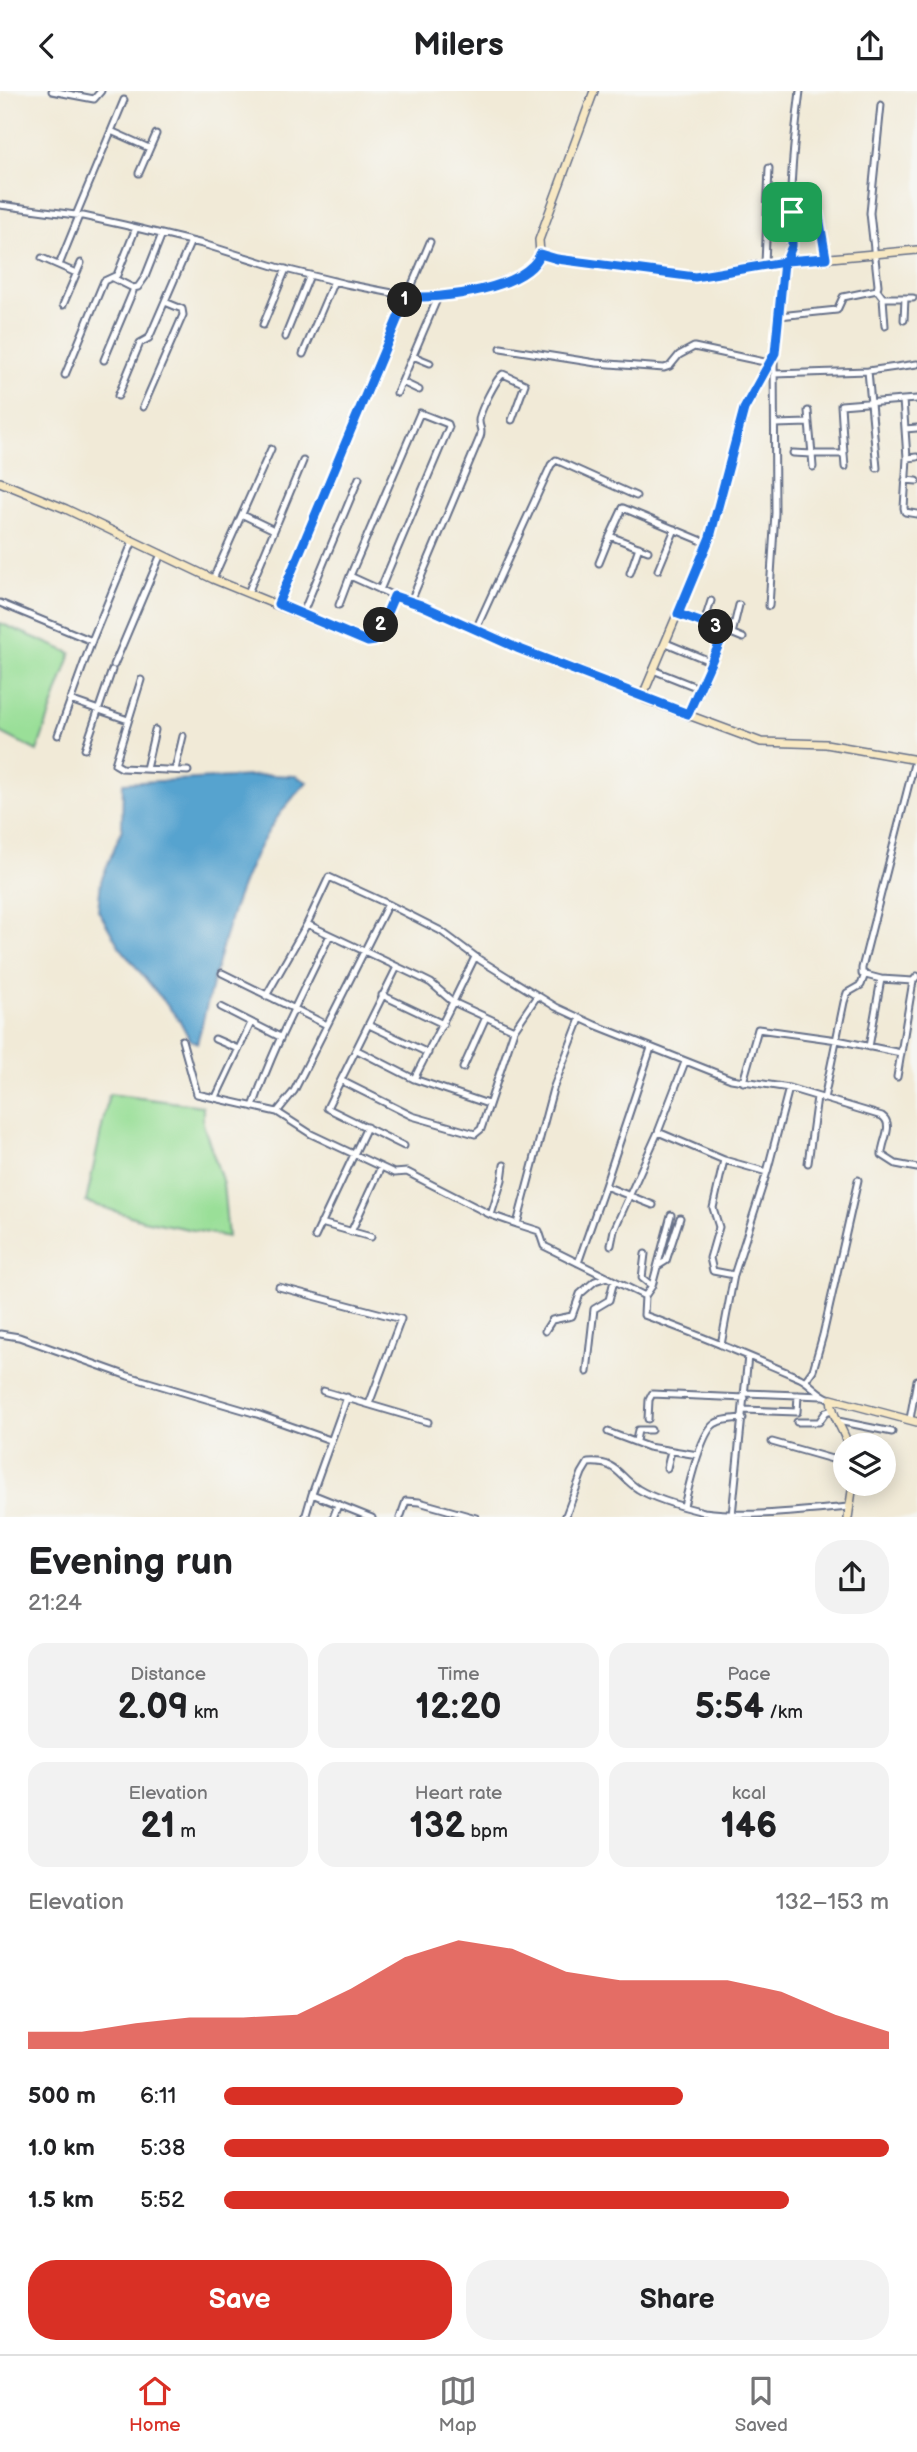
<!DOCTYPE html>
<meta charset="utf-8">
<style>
body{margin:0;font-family:"Balsamiq Sans",sans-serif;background:#f2f2f2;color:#202124;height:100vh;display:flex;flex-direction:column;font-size:26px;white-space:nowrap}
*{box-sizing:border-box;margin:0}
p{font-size:23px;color:#757577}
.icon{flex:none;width:38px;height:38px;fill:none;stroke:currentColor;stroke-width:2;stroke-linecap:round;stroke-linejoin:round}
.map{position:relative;height:1426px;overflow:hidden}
.details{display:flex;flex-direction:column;background:#fff;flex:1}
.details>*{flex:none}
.fabs{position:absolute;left:833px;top:1342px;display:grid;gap:14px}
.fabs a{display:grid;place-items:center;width:63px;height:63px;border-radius:50%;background:#fff;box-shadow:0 4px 18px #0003;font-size:35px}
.pin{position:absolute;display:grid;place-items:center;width:60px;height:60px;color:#fff;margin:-30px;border-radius:14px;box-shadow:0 4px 10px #0006}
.km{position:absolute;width:35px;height:35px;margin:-18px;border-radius:50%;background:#222;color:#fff;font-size:19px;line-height:35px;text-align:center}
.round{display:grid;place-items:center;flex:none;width:74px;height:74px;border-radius:28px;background:#f2f2f2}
.summary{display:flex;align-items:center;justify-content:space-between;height:119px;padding:0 28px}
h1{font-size:38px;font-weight:700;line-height:52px}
.metrics{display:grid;grid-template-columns:repeat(3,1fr);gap:10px;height:119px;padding:7px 28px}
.metrics div{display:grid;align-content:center;border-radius:18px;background:#f2f2f2;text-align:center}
.metrics b{font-size:35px;font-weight:700}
.metrics small{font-size:19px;font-weight:400}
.metrics p{font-size:19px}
.chart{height:196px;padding:14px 28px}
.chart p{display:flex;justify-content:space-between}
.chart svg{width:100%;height:126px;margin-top:7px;fill:#d93025;opacity:.7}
.cta{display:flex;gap:14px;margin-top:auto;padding:14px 28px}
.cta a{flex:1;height:80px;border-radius:28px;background:#d93025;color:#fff;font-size:28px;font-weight:700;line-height:80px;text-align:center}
.cta a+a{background:#f2f2f2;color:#202124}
ul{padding:0 28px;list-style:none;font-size:23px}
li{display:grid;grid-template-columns:112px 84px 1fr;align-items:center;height:52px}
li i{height:18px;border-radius:9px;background:#d93025}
header{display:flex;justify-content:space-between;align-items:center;height:91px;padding:0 28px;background:#fff;font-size:32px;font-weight:700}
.tab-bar{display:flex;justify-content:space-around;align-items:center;height:98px;border-top:2px solid #e0e0e0;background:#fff;font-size:19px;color:#757577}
.tab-bar a{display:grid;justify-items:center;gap:4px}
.tab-bar .current{color:#d93025}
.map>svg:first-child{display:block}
.green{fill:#9adf98;stroke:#5a877b;stroke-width:2}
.water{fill:#56a3cf;stroke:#386996;stroke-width:2}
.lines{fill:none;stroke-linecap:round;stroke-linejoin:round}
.street-casing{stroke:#667088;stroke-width:9}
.secondary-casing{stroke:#667088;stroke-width:10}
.street{stroke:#fff;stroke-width:5}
.secondary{stroke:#f7e8c3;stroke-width:7}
.route-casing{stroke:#fff;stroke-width:14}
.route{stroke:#1a73e8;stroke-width:9}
</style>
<header><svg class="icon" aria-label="back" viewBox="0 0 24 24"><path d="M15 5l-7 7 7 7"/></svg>Milers<svg class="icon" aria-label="share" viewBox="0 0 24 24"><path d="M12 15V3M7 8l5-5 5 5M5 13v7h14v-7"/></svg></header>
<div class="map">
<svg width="917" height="1427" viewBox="0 0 917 1427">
<rect width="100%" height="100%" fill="#f6f6f2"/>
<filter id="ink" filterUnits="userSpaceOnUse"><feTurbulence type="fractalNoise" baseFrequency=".0143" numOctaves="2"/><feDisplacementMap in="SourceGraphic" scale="14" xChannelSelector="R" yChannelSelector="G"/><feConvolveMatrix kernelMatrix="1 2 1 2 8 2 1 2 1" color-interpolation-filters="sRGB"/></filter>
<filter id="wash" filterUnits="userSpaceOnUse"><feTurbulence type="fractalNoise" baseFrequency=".00686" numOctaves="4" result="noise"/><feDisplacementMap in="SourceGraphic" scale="28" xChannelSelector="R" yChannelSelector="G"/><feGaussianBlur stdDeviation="1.57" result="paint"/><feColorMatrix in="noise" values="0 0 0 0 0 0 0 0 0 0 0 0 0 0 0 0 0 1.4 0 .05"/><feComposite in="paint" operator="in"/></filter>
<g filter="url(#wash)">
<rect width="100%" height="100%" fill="#f1ead7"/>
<!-- green -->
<path class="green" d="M0 532 71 562 37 660 0 641Z
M109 1003 203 1015V1033L223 1092 228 1146 143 1129 86 1111Z"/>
<!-- water -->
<path class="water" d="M269 684 296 685 307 691C295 704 282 718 273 733 231 797 217 879 197 952L190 949 180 930 119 855 98 819 101 790 122 738 123 692Z"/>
</g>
<g filter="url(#ink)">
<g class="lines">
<!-- street casing -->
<g class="street-casing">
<path id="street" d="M52 0 94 8 101 0
M111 40 149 57
M139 82 156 43
M0 114 83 125 124 134 203 153 277 176 346 193 413 206H438L473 202 516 185 532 176 538 171 540 163
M792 121 818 120 826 167
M76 124 124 9
M42 167 76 182
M786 171C796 146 790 125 791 100 792 67 796 33 800 0
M765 173 769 77
M59 174 79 125
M133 197 138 196 145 186 162 143
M877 199 883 207 885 235
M883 207H913
M63 214 81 172
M779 225 837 219 843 206 877 199 878 194 870 122 881 14
M904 229 905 207
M263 234 286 178
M285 246 310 184
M501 257 596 272 664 277 670 275 679 264 694 256 769 272
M303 263 334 190
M413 265 430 272
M104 269 133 200V197L113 187
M868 280 877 377
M774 283 868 280 917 273
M65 284 104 190 117 184 136 137
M402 291 419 299
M397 302 438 206
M118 305 140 252 149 247 191 150
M903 309 917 308
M143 316 183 224 182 218 165 211
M808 320 809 332
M775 333 809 332 812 363 793 362
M905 338 917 337
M844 363 845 376
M907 367 917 366
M813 376 812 363H844L841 314 903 309 907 367 904 417 905 421 917 423
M905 389 917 390
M243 424 274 439
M648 460 610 445 623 417 707 452
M599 472 610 445
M658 479 675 438
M630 482 639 456
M213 488 271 358
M380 499 449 336 448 333 420 322 350 485 394 505
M248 502 303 370
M411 510 480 346C483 338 479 337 479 330 479 321 496 288 503 283L525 293 512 329
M0 512 92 550
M278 513 430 151
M339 514 350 485
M769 515 775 422 774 264
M678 522 725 540 701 598
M302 524 359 387
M704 532 711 510
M476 538 551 374 556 369 636 405
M731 542 743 547
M732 543 739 514
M666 552 712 571
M114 574 161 463
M653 579 701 598 688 623
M141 589 115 673 122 677 188 680
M70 609 128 629
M58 644 93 547 133 450
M85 658 112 579
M146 678 155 639
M175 679 183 645
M307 833 419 886 431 892 453 911 475 866
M397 876 327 1017 404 1055
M222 882 327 934
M913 890 881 888 862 883V877L915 669
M382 904 443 933
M266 905 307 833 329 786 388 813
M221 916 280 946
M580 928 553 998 517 1133 539 1140 544 1155 645 1205 644 1224C697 1243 749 1265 800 1287 812 1293 818 1304 831 1308
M369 934 428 962
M215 948 238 958
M182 949 197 1003 277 1021 311 1043 394 1082 407 1081 491 1124 517 1133
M869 956 881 888
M651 957 605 1095 653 1114
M357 959 414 988 453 911 514 939 537 905
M463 977 486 926
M897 986 901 962
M414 988 488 1013
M342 990 412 1025 475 1043 481 1038 514 939
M743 991 758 938 837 949 901 962 913 890 917 885
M216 1006 251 932
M824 1008 844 911 847 902 861 894 865 883
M253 1016C273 956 303 901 330 844
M277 1021 294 1000 388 813 441 840 480 869 556 916 595 934 731 988 789 997 882 1025C895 1034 881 1051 882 1064L896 1073 917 1077
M658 1041 724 1069 713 1117 719 1136 710 1167 713 1180 734 1184 767 1081 789 997
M724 1069 767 1081
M808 1072 817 1006
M491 1124 502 1089 504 1074
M321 1132 371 1146
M351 1141 381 1076
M315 1146 367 1036
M611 1154 614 1139 658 1041 685 971
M645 1163 642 1187 652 1195
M578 1172 605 1095
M658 1175 666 1170 680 1127
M279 1196 401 1228 369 1313
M645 1205 652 1195 671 1124
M545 1240 552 1229 572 1225 580 1203 595 1190 607 1186
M0 1243 19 1246 128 1285 257 1323 330 1349
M721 1254 734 1184
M587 1281 594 1218 609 1209 614 1190
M805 1290 813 1279 823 1244 858 1089
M323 1300 428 1331
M745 1302 822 1305
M347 1306 312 1403 372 1427
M744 1319 797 1321 798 1304
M648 1328 649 1309 652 1303 745 1307
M910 1328 917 1289
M838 1330 892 1341
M797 1331H819L826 1321 832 1319
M608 1341 648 1356 698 1364
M636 1350 638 1339H651
M772 1351 832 1368 845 1366
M667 1377 671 1360
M684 1415C688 1399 701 1339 716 1332 723 1328 735 1328 743 1327
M732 1424 748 1265
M305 1427 312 1403
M333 1427 338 1414
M400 1427 406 1410 419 1411 476 1427
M565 1427 582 1382 588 1372C618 1370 617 1384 638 1398 656 1409 683 1416 704 1421 748 1427 804 1420 849 1416"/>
</g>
<!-- secondary casing -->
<g class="secondary-casing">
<path id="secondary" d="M594 0 539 149 540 163 557 168 695 186 765 173 917 159
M784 171 775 262 744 318 710 446 643 604 645 608 761 651 826 653 917 669
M0 391 66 418 213 488 367 551 375 549 394 505 421 514 517 557 645 607
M848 1354C843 1337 832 1326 831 1308L917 1331
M848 1427 853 1393"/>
</g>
<!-- street -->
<use href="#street" class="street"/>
<!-- secondary -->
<use href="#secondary" class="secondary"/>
</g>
</g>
<g class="lines" filter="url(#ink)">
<!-- route casing -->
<g class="route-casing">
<path id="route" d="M792 121V155L786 170 784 171 695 186 557 168 540 163C529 197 438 210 407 205L278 513 368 551 375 550 394 505 421 514 517 557 688 623 725 540 678 523 710 446 744 318 775 262 784 171 786 170 826 167 818 120 792 121"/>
</g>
<!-- route -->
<use href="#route" class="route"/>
</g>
</svg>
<div class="fabs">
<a><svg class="icon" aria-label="layers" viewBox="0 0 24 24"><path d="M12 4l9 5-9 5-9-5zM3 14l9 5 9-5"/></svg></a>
</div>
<div class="pin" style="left:792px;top:121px;background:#1e9e55"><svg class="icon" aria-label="arrive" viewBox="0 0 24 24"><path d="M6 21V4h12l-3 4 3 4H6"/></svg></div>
<b class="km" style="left:405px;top:209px">1</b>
<b class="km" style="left:381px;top:534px">2</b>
<b class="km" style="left:716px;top:536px">3</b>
</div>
<section class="details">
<div class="summary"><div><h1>Evening run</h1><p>21:24</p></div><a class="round"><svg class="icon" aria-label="share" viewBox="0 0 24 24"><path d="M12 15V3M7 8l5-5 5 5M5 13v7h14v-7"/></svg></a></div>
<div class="metrics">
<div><p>Distance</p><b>2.09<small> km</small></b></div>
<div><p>Time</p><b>12:20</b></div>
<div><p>Pace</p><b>5:54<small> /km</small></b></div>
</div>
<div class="metrics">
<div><p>Elevation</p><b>21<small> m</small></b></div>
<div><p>Heart rate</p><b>132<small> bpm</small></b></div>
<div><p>kcal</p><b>146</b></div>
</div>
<div class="chart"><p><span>Elevation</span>132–153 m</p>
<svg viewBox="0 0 160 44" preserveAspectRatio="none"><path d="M0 44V38L10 38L20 35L30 33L40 33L50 32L60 23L70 12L80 6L90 9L100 17L110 20L120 20L130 20L140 24L150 32L160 38V44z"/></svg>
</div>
<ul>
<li><b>500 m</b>6:11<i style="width:69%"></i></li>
<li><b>1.0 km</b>5:38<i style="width:100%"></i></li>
<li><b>1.5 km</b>5:52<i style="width:85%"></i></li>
</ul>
<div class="cta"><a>Save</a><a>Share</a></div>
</section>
<nav class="tab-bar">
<a class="current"><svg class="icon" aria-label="home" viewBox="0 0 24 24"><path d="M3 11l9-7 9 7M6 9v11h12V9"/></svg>Home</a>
<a><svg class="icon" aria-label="map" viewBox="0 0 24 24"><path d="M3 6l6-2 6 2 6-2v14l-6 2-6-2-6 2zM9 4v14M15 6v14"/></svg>Map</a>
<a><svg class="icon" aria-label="saved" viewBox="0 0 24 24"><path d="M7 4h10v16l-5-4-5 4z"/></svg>Saved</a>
</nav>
